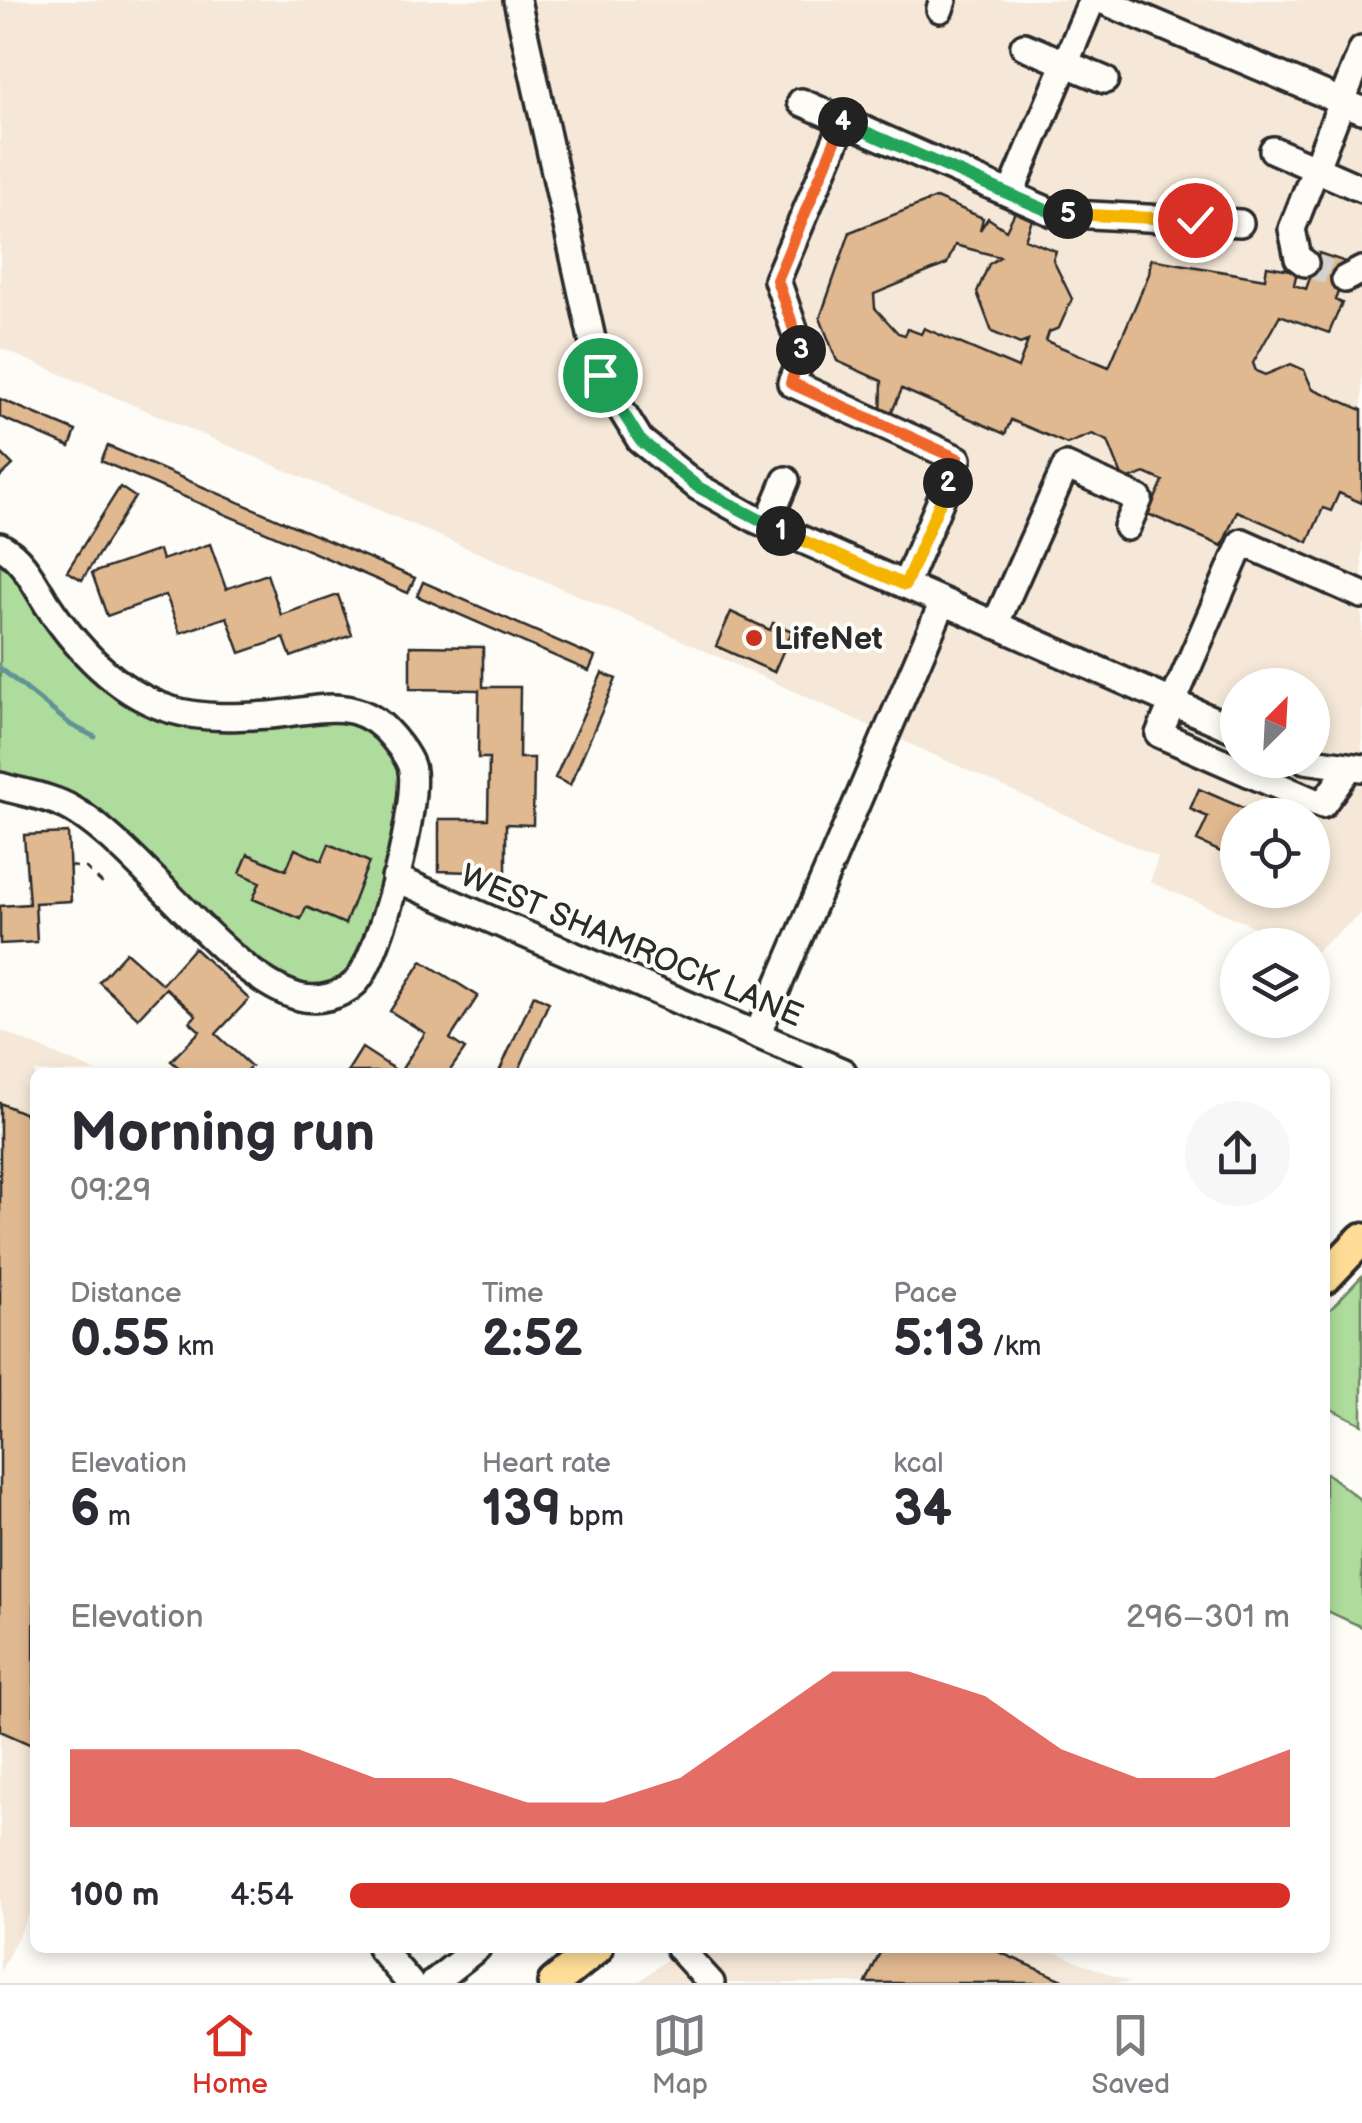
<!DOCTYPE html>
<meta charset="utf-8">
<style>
body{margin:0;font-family:"Balsamiq Sans",sans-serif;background:#f7f7f7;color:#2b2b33;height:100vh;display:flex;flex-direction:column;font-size:38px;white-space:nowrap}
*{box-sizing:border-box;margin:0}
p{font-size:32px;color:#7c7c81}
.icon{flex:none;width:55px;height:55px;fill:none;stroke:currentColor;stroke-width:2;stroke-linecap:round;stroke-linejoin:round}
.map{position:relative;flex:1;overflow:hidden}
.panel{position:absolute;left:30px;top:1068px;width:1300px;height:885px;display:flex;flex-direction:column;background:#fff;border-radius:15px;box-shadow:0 5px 15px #0003}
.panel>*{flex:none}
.needle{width:65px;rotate:24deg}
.controls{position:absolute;left:1220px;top:668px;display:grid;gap:20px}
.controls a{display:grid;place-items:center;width:110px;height:110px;border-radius:50%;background:#fff;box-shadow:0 5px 15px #0003;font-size:50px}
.pin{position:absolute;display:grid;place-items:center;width:85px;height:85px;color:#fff;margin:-42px;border:5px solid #fff;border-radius:50%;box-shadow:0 2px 10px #0007}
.km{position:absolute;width:50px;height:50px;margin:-25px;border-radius:50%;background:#222;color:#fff;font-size:28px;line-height:50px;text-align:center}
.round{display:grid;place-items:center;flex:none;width:105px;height:105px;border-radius:52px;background:#f7f7f7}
.overview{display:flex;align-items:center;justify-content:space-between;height:170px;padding:0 40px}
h1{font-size:55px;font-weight:700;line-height:75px}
.figures{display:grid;grid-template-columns:repeat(3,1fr);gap:15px;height:170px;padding:10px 40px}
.figures div{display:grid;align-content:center}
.figures b{font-size:50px;font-weight:700}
.figures small{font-size:28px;font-weight:400}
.figures p{font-size:28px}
.chart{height:280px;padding:20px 40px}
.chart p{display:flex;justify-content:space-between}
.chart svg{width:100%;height:180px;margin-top:10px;fill:#d93025;opacity:.7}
ul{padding:0 40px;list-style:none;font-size:32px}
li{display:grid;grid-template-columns:160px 120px 1fr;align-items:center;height:75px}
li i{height:25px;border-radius:12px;background:#d93025}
.tabs{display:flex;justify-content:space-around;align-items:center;height:140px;border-top:2px solid #e1e1e2;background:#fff;font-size:28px;color:#7c7c81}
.tabs a{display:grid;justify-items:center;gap:5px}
.tabs .active{color:#d93025}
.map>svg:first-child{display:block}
.built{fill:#f5e8d8;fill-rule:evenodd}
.green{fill:#aedc9c;stroke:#6c8464;stroke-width:2.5}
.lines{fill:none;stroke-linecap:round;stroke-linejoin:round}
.stream{stroke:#629396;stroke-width:5}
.building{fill:#e1b991;stroke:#2b2b2b;stroke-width:2.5;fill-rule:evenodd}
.minor-tunnel{stroke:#d3d2ce;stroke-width:25;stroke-dasharray:25 12;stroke-linecap:butt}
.minor-casing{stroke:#2b2b2b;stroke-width:32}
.major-casing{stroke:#2b2b2b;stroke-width:38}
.path{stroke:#2b2b2b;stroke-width:2.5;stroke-dasharray:8 8;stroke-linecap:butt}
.minor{stroke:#fdfcf7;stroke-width:25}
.major{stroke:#ffdd96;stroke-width:30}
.split-1-casing{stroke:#fff;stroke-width:20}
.split-2-casing{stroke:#fff;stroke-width:20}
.split-3-casing{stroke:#fff;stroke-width:20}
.split-4-casing{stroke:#fff;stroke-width:20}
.split-5-casing{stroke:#fff;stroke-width:20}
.split-6-casing{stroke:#fff;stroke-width:20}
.split-1{stroke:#22a559;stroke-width:12}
.split-2{stroke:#f5b400;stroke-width:12}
.split-3{stroke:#f0652b;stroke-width:12}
.split-4{stroke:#f0652b;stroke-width:12}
.split-5{stroke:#22a559;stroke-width:12}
.split-6{stroke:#f5b400;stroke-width:12}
.poi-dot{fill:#c8321e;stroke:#fdfcf7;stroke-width:4}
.labels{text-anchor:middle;stroke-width:8;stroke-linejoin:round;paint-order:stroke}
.poi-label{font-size:32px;font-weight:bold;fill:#2b2b2b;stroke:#fdfcf7;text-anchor:start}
.street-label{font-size:32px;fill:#2b2b2b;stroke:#fdfcf7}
</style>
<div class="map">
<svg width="1362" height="1983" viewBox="0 0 1362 1983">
<rect width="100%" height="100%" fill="#fdfcf7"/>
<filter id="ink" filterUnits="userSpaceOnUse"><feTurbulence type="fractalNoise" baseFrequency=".01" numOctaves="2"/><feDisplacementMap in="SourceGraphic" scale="20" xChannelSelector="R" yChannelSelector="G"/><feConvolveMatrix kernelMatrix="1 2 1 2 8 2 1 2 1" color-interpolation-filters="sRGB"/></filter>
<g filter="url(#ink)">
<!-- built -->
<path class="built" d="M0 0H1362V913L1315 952 1312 945H1297L1150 882 1158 857 668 634 0 348ZM1238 685H1312V760H1238ZM1238 815H1312V890H1238Z
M0 1030 97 1072H35V1902L0 1972Z
M682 1948H1045L1131 1983H637Z"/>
<!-- green -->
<path class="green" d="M0 558 135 704C190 707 305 703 354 721 372 728 394 750 400 769 411 802 371 954 346 977 336 986 316 990 303 989 282 986 256 961 241 947 167 880 83 830 0 777Z
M1362 1276V1424L1325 1406V1315Z
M1325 1472 1362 1501V1627L1325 1610Z"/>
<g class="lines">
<!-- stream -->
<path class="stream" d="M0 668 71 725 95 737"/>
</g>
<!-- building -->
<path class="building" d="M936 198 983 218 980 230 988 218 1006 230 1017 208 1034 215 1025 239 1056 251 1053 260 1072 299 1059 328 1049 332 1046 341 1109 367 1149 274 1151 259 1265 279 1267 266 1297 271 1294 285 1306 289 1319 253 1349 263 1335 300 1342 303 1329 333 1280 315 1253 363 1256 371 1265 375 1291 364 1304 370 1312 388 1362 410V503L1339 493 1331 511 1323 508 1308 542 1237 511 1222 546 1148 514 1163 481 1145 473 1124 481 1108 441 1092 434 1067 444 1011 420 1005 434 902 389 887 423 881 420 882 381 837 361 820 318 850 232ZM955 245 1000 257 989 264 977 292 992 332 1020 344 1028 341 1018 368 924 328 921 334 908 329 905 335 898 333 875 308 874 294 947 264Z
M0 399 76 431 70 447 0 417Z
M108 446 415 578 408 593 101 461Z
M0 452 13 465 0 477Z
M120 487 135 497 82 580 67 571Z
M210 544 226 589 267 574 281 615 338 595 352 635 291 657 284 638 240 653 227 617 180 633 166 595 107 616 92 573 159 550 162 560Z
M423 582 595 657 589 671 417 596Z
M731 612 770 630 773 623 792 631 774 672 716 646Z
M410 646 483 647V687H520L519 758H534L533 825 506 824V873L439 871V819H488L489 758H478L479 690 410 689Z
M602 673 616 679 570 785 555 778Z
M1199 789 1259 815H1238V860L1197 841 1208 817 1190 809Z
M68 833 71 901 35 903 37 942 0 944V906L29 904 24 835Z
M329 844 369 862 345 924 306 907 301 919 253 899 260 882 240 873 248 854 286 870 295 849 322 861Z
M194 948 249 999 216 1034 251 1066 245 1072H184L171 1061 200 1031 190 1022 196 1015 166 988 138 1018 99 982 126 952 162 984Z
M422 961 478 996 450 1039 465 1049 449 1072H400L425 1033 390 1011Z
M534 995 549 1002 518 1072H499Z
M362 1048 399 1072H347Z
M0 1103 35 1118 34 1746 0 1731Z
M882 1948H990L1070 1983H866Z"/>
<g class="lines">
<!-- minor-tunnel -->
<path class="minor-tunnel" d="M1305 263 1345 279"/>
<!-- minor casing -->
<g class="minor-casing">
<path id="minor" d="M517 0 600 375 640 440 698 487 757 520 1238 731
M1101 0 1362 110
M940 9 943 0
M1024 46 1105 80
M801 102 1053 213 1240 223
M844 121 777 280 803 355 791 383 958 459 905 585
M1273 150 1362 189
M1011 193 1092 0
M1305 263 1298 258 1292 229 1362 50
M1345 279 1362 270
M767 525 786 480
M0 546C23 558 34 583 47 604 77 649 118 694 172 710 203 719 238 717 270 715 310 712 351 695 385 729 393 737 407 754 411 766 421 799 380 959 355 983 341 996 318 1002 299 997 226 977 143 850 72 809 52 797 23 793 0 786
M995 625 1066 466 1139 499 1127 527
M1305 760 1362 768
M1350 767 1322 805 1159 734 1242 542 1362 595
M395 878 843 1072
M757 1035 943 602
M380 1948 410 1983
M679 1948 711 1983
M433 1983 477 1948"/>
</g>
<!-- major casing -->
<g class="major-casing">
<path id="major" d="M1325 1278 1362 1239
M554 1983 597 1948"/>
</g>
<!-- path -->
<path class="path" d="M69 866 86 868 105 886"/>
<!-- minor -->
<use href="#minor" class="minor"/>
<!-- major -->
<use href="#major" class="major"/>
</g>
</g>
<g class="lines" filter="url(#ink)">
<!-- split-1 casing -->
<g class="split-1-casing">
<path id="split-1" d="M600 375 640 440 698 487 781 531"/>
</g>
<!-- split-2 casing -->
<g class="split-2-casing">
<path id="split-2" d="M781 531 905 585 948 483"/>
</g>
<!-- split-3 casing -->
<g class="split-3-casing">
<path id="split-3" d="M801 350 791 383 958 459 948 483"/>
</g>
<!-- split-4 casing -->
<g class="split-4-casing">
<path id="split-4" d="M801 350 777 280 843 122"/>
</g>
<!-- split-5 casing -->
<g class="split-5-casing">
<path id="split-5" d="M843 122 1053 213 1068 214"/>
</g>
<!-- split-6 casing -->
<g class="split-6-casing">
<path id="split-6" d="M1068 214 1195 220"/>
</g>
<!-- split-1 -->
<use href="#split-1" class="split-1"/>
<!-- split-2 -->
<use href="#split-2" class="split-2"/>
<!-- split-3 -->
<use href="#split-3" class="split-3"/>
<!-- split-4 -->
<use href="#split-4" class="split-4"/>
<!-- split-5 -->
<use href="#split-5" class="split-5"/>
<!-- split-6 -->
<use href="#split-6" class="split-6"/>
</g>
<!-- markers -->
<circle class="poi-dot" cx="754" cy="638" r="10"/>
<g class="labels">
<!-- poi labels -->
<g class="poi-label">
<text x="774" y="649">LifeNet</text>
</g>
<!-- street labels -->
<g class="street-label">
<text transform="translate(632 945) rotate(23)" y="11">WEST SHAMROCK LANE</text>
</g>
</g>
</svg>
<div class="controls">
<a><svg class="needle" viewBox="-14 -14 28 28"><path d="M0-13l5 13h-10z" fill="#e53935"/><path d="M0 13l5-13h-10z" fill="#7c7c81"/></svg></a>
<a><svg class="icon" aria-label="locate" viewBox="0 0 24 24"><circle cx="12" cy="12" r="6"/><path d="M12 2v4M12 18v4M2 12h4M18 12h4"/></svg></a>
<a><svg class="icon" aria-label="layers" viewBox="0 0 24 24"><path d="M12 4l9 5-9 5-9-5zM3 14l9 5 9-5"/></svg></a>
</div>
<div class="pin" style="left:600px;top:375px;background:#1e9e55"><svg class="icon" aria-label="arrive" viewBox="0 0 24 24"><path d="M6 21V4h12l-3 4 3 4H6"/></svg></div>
<div class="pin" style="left:1195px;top:220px;background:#d93025"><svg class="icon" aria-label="check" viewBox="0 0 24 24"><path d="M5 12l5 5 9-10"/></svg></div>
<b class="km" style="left:781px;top:531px">1</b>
<b class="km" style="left:948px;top:483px">2</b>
<b class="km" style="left:801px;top:350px">3</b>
<b class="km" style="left:843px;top:122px">4</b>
<b class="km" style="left:1068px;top:214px">5</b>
<section class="panel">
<div class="overview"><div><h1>Morning run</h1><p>09:29</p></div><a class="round"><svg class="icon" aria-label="share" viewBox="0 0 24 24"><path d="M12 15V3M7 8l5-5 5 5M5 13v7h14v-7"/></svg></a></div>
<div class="figures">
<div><p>Distance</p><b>0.55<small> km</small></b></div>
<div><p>Time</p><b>2:52</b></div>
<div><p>Pace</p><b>5:13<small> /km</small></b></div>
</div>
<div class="figures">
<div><p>Elevation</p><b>6<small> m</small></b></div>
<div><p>Heart rate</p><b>139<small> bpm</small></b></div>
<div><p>kcal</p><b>34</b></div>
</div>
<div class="chart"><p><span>Elevation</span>296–301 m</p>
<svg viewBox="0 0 160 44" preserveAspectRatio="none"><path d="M0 44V25L10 25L20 25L30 25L40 32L50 32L60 38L70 38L80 32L90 19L100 6L110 6L120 12L130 25L140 32L150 32L160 25V44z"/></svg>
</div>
<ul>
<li><b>100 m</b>4:54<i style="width:100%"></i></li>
</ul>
</section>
</div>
<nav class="tabs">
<a class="active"><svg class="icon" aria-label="home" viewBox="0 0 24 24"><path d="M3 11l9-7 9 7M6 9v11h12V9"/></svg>Home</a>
<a><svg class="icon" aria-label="map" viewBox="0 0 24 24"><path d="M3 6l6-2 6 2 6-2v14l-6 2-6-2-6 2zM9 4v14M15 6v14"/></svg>Map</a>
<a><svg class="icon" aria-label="saved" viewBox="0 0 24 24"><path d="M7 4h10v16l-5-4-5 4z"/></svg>Saved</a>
</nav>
